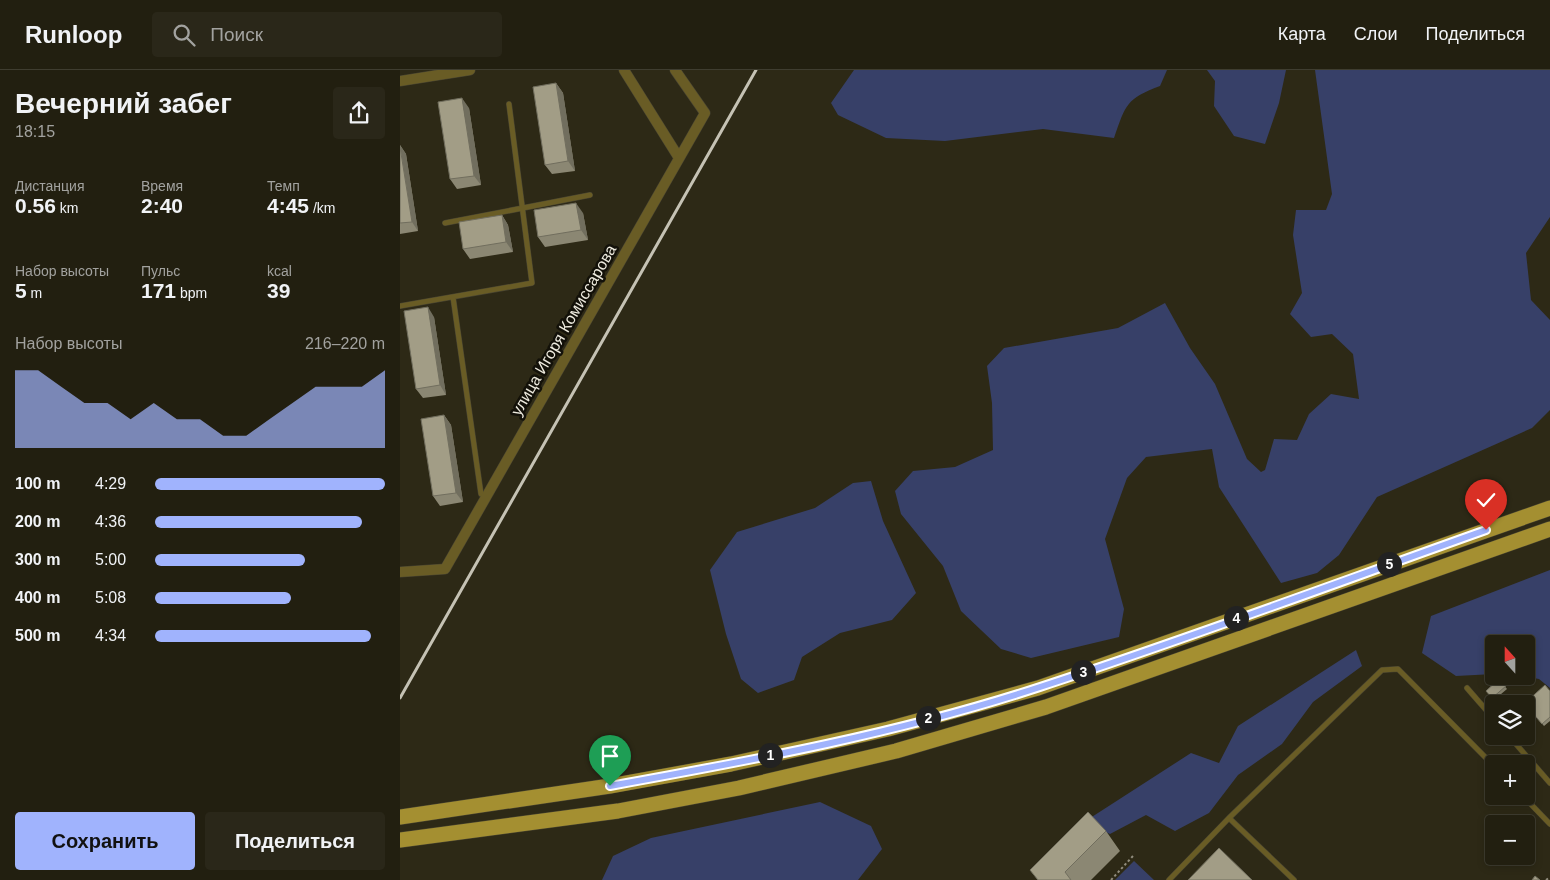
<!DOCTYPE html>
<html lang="ru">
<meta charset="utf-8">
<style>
body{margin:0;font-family:Helvetica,sans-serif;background:#2a2719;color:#f1f3f6;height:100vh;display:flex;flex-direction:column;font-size:19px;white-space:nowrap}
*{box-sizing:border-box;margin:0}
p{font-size:16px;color:#a2a29f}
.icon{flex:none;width:28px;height:28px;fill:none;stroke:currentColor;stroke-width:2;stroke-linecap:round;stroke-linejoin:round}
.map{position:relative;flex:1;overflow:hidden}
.drawer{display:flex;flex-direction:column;background:#221f10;width:400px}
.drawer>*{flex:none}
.needle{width:32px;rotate:339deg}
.buttons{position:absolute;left:1085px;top:565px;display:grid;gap:10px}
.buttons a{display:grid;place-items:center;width:50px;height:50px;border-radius:5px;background:#221f10;box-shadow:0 2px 8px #0003,0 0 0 1px #3f3d30;font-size:25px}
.pin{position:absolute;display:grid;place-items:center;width:42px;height:42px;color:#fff;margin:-51px -21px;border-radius:50% 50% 50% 0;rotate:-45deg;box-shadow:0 0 5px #0007}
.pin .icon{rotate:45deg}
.km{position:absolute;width:25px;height:25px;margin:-12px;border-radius:50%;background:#222;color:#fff;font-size:14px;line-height:25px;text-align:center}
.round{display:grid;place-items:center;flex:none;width:52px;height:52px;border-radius:5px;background:#2a2719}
.head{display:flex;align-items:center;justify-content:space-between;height:85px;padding:0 15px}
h1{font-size:28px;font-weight:800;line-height:38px}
.stats{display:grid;grid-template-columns:repeat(3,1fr);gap:8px;height:85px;padding:5px 15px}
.stats div{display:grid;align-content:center}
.stats b{font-size:21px;font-weight:800}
.stats small{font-size:14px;font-weight:400}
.stats p{font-size:14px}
.chart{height:140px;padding:10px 15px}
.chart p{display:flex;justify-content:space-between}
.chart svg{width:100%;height:90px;margin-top:5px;fill:#a0b3fd;opacity:.7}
.cta{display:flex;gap:10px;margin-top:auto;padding:10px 15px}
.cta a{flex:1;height:58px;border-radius:5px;background:#a0b3fd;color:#111;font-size:20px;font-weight:800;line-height:58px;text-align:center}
.cta a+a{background:#2a2719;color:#f1f3f6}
ul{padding:0 15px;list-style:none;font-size:16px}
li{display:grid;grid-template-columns:80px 60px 1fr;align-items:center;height:38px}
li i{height:12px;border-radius:6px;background:#a0b3fd}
header{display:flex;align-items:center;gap:30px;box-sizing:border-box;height:70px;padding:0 25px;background:#221f10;border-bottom:1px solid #3f3d30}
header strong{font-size:24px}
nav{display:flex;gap:28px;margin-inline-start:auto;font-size:18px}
.search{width:350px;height:45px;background:#2a2719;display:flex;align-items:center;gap:12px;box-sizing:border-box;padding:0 18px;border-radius:5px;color:#a2a29f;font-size:19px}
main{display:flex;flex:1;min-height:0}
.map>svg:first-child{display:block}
.green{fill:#374068}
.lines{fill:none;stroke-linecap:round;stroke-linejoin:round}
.lane-casing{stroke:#484432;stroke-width:6}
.street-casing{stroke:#484432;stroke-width:11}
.primary-casing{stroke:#484432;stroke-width:16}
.path{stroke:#908c7d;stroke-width:2;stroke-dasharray:2.5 2.5;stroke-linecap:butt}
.lane{stroke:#695c25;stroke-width:5}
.street{stroke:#695c25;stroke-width:10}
.primary{stroke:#a48f31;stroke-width:15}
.rail{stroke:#c5c2b4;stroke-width:3}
.wall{fill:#8b8773}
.shaded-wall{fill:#716e5e}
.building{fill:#a29d86;stroke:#716e5e}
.route-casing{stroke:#fff;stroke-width:10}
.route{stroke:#a0b3fd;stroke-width:6}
.labels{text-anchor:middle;stroke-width:5;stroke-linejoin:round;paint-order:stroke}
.street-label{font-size:16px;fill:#eeebdf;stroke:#131109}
</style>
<header>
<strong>Runloop</strong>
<div class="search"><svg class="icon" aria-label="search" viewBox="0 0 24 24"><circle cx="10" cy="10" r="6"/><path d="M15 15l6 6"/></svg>Поиск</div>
<nav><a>Карта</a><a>Слои</a><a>Поделиться</a></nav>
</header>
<main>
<section class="drawer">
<div class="head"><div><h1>Вечерний забег</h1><p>18:15</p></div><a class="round"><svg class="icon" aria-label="share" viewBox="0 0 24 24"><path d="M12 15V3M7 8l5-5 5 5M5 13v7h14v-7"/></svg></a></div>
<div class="stats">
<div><p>Дистанция</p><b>0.56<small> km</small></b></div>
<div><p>Время</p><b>2:40</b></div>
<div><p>Темп</p><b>4:45<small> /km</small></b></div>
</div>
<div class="stats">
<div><p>Набор высоты</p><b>5<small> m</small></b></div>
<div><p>Пульс</p><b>171<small> bpm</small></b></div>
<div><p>kcal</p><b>39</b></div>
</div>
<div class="chart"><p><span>Набор высоты</span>216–220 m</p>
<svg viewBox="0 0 160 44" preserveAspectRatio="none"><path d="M0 44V6L10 6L20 14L30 22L40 22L50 30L60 22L70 30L80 30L90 38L100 38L110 30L120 22L130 14L140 14L150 14L160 6V44z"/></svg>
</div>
<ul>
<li><b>100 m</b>4:29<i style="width:100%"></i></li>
<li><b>200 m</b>4:36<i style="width:90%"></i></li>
<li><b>300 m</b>5:00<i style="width:65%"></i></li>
<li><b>400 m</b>5:08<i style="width:59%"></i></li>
<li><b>500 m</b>4:34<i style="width:94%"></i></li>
</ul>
<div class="cta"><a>Сохранить</a><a>Поделиться</a></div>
</section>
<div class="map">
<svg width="1150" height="810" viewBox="0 0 1150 810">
<rect width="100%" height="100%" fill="#2d2916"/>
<!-- green -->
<path class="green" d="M454 0H767L760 16C726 29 726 34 714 68L643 59 545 71 486 68 438 45 431 33Z
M807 0H886L879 33 865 74 834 66 814 36 815 11Z
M915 0H1150V147L1126 183 1131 230 1150 250V340L1132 358 977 427 939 485 917 503 881 513 819 417 812 379 746 387 727 408 705 469 724 539 719 567 631 588 601 579 561 541 543 496 501 444 495 421 513 401 555 397 593 380 592 333 587 296 604 278 718 258 765 233 790 278 815 314 847 389 861 402 865 400 874 369 897 370 909 344 931 324 959 329 953 284 932 264 911 267 890 244 902 223 893 165 896 140H926L932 124Z
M471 411 483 451 516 523 492 550 440 563 402 587 394 610 358 623 341 609 326 564 310 500 337 462 415 438 453 413Z
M1150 500V618L1139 609 1123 606H1126V574H1094V604L1056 606 1022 583 1031 546Z
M956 580 962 596 913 632 882 674 838 705 809 743 775 761 746 745 710 764 684 752 791 683 819 693 838 656Z
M420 732 471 756 482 779 458 810H202L213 786 251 768Z
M734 791 754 810H715Z"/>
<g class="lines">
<!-- lane casing -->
<g class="lane-casing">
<path id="lane" d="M45 153 190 125
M53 227 81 424
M0 236 132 213 109 34
M1067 618 1094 649
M1109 666 1150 713
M1123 726 1150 754
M829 748 982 600 998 599 1094 696
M769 810 829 748 894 810"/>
</g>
<!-- street casing -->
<g class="street-casing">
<path id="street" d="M224 0 279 88
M0 11 70 0
M0 502 45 499 305 43 275 0"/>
</g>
<!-- primary casing -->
<g class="primary-casing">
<path id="primary" d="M0 747 210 716 331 694 488 659 638 618 1150 438
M0 770 218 741 339 718 496 681 646 637 1150 459"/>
</g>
<!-- path -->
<path class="path" d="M711 810 733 786
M1146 810 1150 807"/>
<!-- lane -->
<use href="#lane" class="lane"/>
<!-- street -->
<use href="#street" class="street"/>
<!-- primary -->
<use href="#primary" class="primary"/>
<!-- rail -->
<path class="rail" d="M0 628 356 0"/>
</g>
<!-- wall -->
<path class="wall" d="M156 13 163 23 175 101 152 104 145 95Z
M69 38 81 115 57 119 50 109Z
M0 75 6 84 18 161 0 164Z
M183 143 188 170 145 177 138 167Z
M102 145 108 155 113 182 70 189 63 179Z
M34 247 46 325 23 328 16 319Z
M44 345 51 355 63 432 40 436 33 426Z
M1099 609 1107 619 1094 630 1086 621Z
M1150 621V651L1144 656 1126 635Z
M706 761 720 781 691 810H638L630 800Z"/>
<!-- shaded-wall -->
<path class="shaded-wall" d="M156 13 163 23 175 101 168 91Z
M62 28 69 38 81 115 74 106Z
M0 75 6 84 18 161 12 152Z
M176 133 183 143 188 170 181 160Z
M102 145 108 155 113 182 106 172Z
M28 237 34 247 46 325 40 315Z
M44 345 51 355 63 432 56 423Z"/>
<!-- building -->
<path class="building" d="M156 13 168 91 145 95 133 17Z
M62 28 74 106 50 109 38 32Z
M0 77 12 152 0 153Z
M176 133 181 160 138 167 134 140Z
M102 145 106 172 63 179 59 152Z
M28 237 40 315 16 319 4 241Z
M44 345 56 423 33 426 21 349Z
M1099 609 1106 616 1092 628 1086 621Z
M1145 615 1150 621V647L1142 654 1126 635V634L1125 633Z
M688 742 706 761 665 802 671 810H638L630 800Z
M819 778 852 810H788Z
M1135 806 1140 810H1132Z"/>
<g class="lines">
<!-- route casing -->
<g class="route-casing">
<path id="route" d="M210 716C354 690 500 663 640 617 790 568 937 513 1086 460"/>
</g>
<!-- route -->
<use href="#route" class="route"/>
</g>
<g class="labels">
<!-- street labels -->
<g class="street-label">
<text transform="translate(163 260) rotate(-60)" y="6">улица Игоря Комиссарова</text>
</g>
</g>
</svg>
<div class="buttons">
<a><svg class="needle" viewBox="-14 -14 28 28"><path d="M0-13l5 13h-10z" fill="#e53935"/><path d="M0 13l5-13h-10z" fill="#a2a29f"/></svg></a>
<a><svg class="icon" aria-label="layers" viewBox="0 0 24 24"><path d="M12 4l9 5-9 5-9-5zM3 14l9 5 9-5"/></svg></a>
<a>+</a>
<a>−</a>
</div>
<div class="pin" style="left:210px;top:716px;background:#1e9e55"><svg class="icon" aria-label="arrive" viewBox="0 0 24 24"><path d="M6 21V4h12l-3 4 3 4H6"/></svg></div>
<div class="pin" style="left:1086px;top:460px;background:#d93025"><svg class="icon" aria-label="check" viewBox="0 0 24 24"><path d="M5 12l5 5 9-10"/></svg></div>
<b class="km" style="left:370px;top:685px">1</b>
<b class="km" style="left:528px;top:648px">2</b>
<b class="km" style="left:683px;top:602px">3</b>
<b class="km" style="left:836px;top:548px">4</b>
<b class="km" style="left:989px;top:494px">5</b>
</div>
</main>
